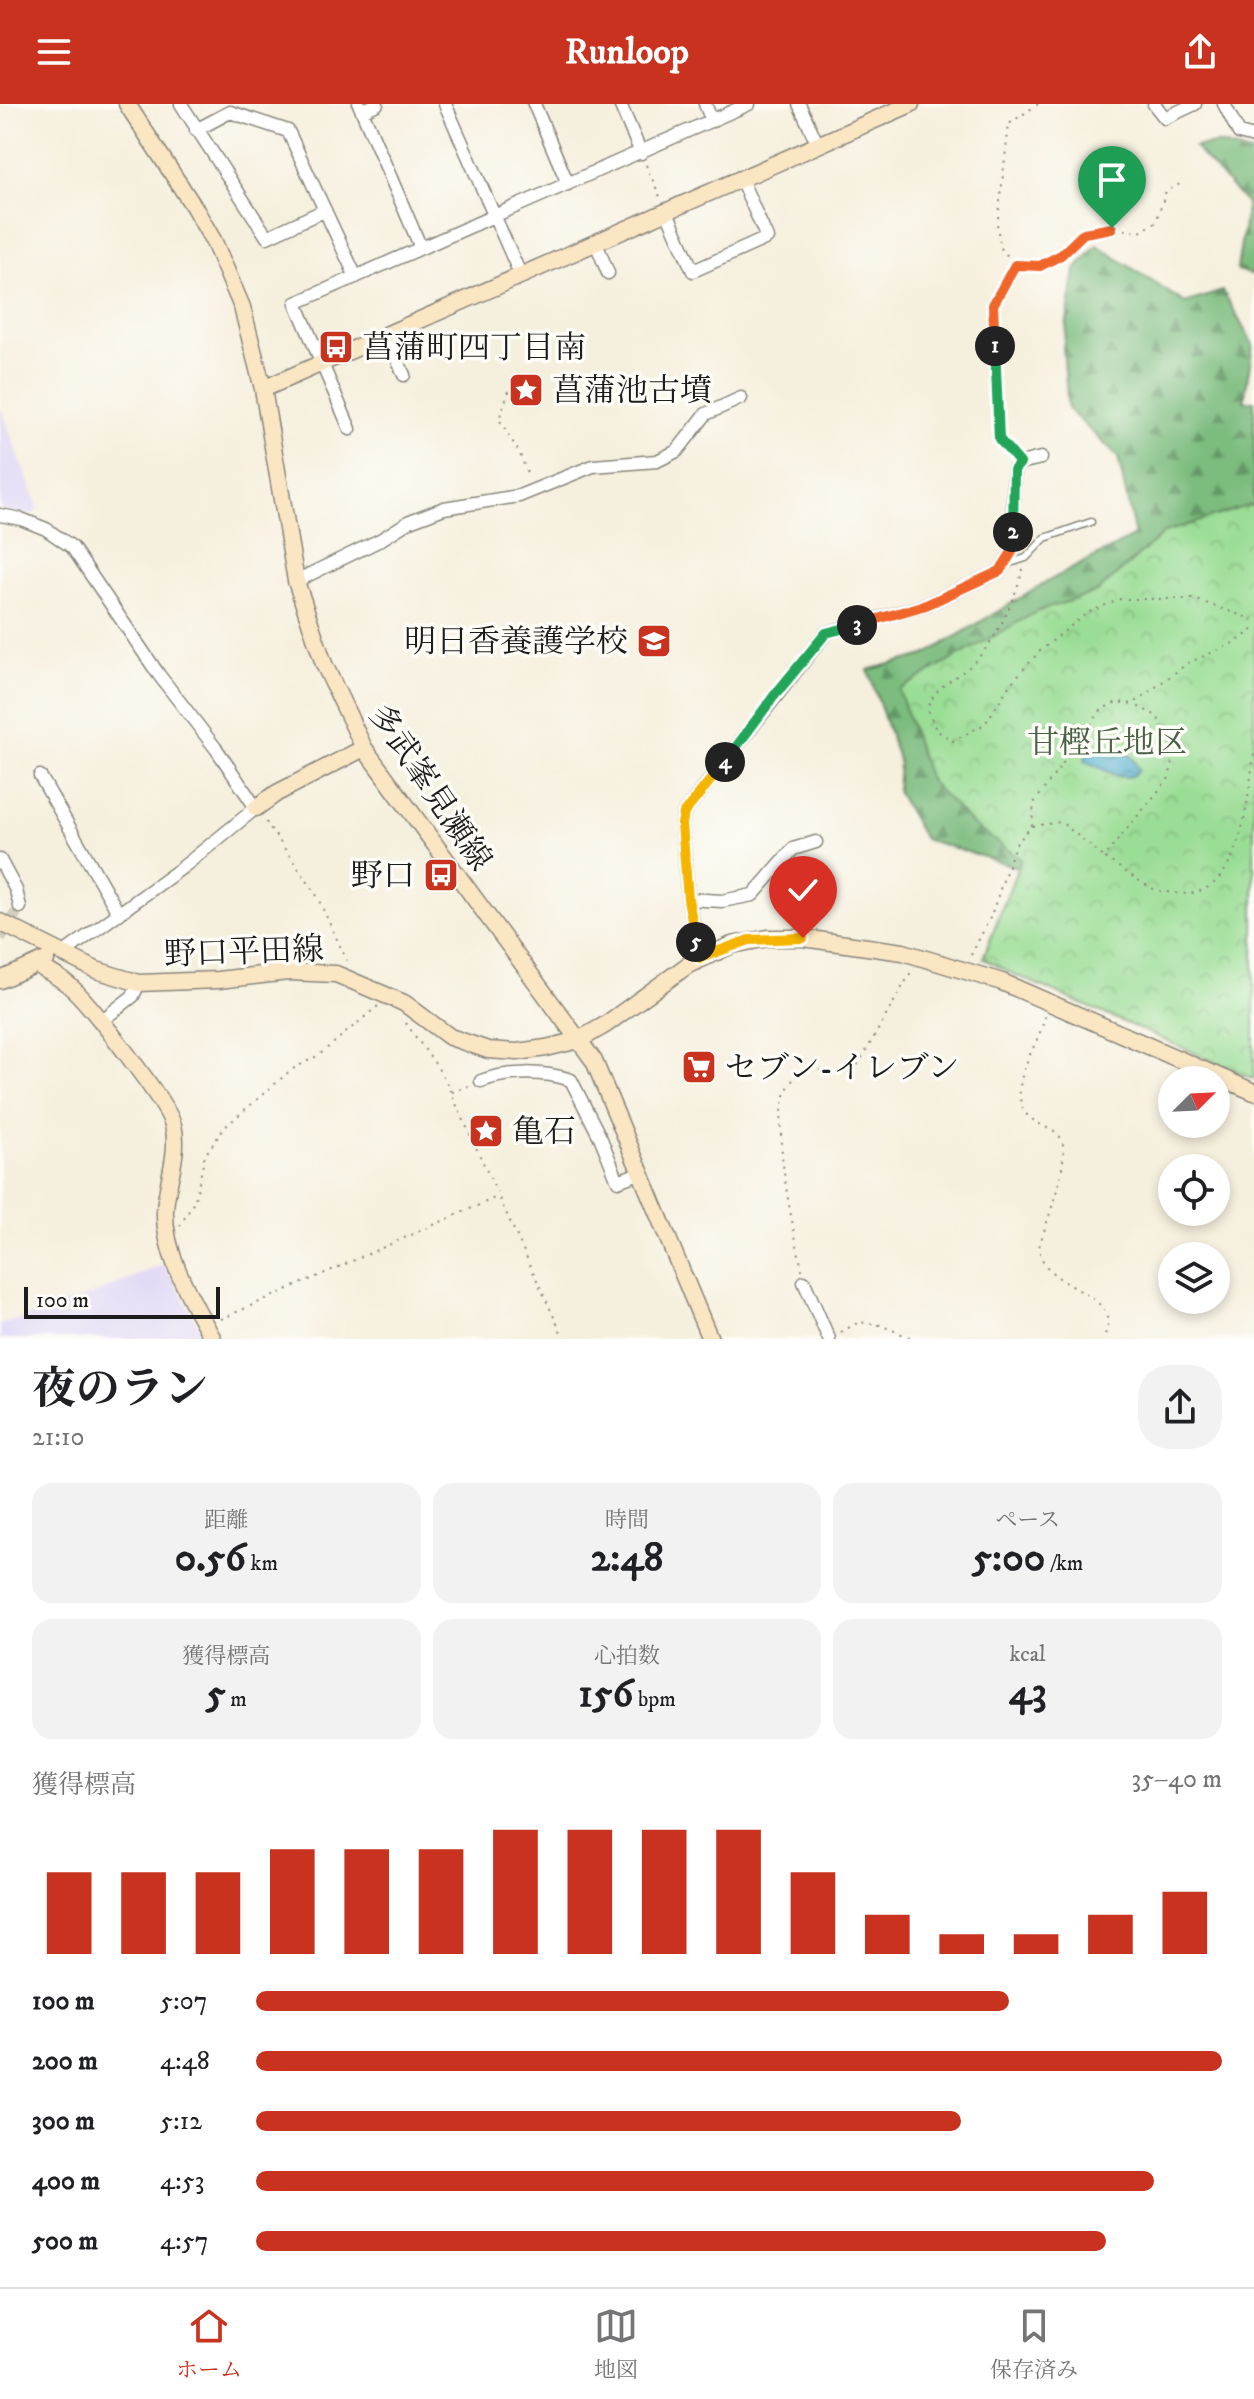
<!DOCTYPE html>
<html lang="ja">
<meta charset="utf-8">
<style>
body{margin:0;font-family:"IM FELL DW Pica","Noto Serif JP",serif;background:#f2f2f2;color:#202124;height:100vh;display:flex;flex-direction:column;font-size:30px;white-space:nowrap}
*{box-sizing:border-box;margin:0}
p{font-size:26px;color:#757577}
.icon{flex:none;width:44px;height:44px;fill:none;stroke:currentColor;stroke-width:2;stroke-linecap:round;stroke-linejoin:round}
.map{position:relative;height:1235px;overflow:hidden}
.sheet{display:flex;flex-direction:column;background:#fff;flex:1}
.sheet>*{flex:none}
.needle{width:52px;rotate:66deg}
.controls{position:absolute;left:1158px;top:962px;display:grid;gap:16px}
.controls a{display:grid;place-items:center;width:72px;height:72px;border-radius:50%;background:#fff;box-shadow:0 4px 12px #0003;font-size:40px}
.scale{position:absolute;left:24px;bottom:20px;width:196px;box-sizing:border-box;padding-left:8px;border:4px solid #1c1c1c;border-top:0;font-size:22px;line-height:28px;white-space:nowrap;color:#1c1c1c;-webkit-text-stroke:6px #fdfcf7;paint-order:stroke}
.pin{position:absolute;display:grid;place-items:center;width:68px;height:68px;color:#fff;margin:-82px -34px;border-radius:50% 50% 50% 0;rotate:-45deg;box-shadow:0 0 8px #0007}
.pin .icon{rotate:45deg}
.km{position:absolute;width:40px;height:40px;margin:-20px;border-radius:50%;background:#222;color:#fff;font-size:22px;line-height:40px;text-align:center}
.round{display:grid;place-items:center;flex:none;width:84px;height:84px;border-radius:32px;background:#f2f2f2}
.headline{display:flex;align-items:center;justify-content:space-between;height:136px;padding:0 32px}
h1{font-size:44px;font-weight:700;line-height:60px}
.stats{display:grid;grid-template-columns:repeat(3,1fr);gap:12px;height:136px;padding:8px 32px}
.stats div{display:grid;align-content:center;border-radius:20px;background:#f2f2f2;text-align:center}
.stats b{font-size:40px;font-weight:700}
.stats small{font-size:22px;font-weight:400}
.stats p{font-size:22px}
.chart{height:224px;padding:16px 32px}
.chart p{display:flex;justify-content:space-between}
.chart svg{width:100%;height:144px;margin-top:8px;stroke:#c8321e;stroke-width:6}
ul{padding:0 32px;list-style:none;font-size:26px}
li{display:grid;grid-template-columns:128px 96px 1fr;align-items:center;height:60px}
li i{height:20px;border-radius:10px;background:#c8321e}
header{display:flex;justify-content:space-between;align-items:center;height:104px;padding:0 32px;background:#c8321e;color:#fff;font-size:36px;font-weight:700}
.tab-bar{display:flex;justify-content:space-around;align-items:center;height:112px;border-top:2px solid #e0e0e0;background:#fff;font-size:22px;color:#757577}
.tab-bar a{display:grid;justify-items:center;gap:4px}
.tab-bar .active{color:#c8321e}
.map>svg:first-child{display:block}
.built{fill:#dfd5f5}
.forest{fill:url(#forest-firs);stroke:#4c6c4d;stroke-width:2}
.park{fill:url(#park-crowns);stroke:#5b7c58;stroke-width:2}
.water{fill:url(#water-waves);stroke:#346473;stroke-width:2}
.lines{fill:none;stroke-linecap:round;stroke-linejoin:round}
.street-tunnel{stroke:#d4cfc0;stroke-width:12;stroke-dasharray:12 6;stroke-linecap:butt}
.lane-casing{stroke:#88867c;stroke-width:9}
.street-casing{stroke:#88867c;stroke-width:15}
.secondary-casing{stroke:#88867c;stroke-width:19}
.path{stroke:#88867c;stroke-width:2;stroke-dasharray:2 6;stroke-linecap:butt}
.lane{stroke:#fff;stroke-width:6}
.street{stroke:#fff;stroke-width:12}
.secondary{stroke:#fbe6c4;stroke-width:16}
.split-1-casing{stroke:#fff;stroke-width:16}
.split-2-casing{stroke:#fff;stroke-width:16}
.split-3-casing{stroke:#fff;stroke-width:16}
.split-4-casing{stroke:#fff;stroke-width:16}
.split-5-casing{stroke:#fff;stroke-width:16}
.split-6-casing{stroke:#fff;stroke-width:16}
.split-1{stroke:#f0652b;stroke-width:10}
.split-2{stroke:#22a559;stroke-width:10}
.split-3{stroke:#f0652b;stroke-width:10}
.split-4{stroke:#22a559;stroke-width:10}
.split-5{stroke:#f5b400;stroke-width:10}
.split-6{stroke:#f5b400;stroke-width:10}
.labels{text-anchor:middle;stroke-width:7;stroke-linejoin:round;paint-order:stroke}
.poi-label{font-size:32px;fill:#1c1c1c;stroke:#fdfcf7;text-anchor:start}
.park-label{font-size:32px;fill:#486046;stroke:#fdfcf7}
.street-label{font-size:32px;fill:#1c1c1c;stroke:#fdfcf7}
</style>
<header><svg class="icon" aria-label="menu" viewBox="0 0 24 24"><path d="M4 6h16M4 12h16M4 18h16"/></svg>Runloop<svg class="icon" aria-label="share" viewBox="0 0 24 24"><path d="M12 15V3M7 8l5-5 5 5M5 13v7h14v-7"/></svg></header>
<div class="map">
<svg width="1254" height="1235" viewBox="0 0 1254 1235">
<defs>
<pattern id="forest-firs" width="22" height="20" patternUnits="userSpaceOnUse" patternTransform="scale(2)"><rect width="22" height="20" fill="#7bbc7e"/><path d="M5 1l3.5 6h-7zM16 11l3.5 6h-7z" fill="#649866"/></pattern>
<pattern id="park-crowns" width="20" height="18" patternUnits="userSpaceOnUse" patternTransform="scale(2)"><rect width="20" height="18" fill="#9add94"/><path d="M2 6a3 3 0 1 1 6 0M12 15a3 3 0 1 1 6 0" fill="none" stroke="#84bd7f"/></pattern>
<pattern id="water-waves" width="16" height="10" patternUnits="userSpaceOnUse" patternTransform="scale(2)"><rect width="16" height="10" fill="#4bacca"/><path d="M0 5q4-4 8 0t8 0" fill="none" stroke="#3e8ba3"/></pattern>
</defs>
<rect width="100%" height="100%" fill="#fdfcf7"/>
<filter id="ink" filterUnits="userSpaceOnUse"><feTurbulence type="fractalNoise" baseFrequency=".0125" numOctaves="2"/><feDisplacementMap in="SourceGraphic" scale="16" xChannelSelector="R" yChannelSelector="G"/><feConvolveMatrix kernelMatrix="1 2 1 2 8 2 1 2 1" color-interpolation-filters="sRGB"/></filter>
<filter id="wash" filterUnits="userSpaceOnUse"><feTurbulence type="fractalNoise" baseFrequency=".006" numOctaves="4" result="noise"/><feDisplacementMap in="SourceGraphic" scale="32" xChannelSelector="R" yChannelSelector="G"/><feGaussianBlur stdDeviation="1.8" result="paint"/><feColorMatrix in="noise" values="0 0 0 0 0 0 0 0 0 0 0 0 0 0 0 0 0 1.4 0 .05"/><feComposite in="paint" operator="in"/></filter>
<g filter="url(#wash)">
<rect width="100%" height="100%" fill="#f5efdd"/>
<!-- built -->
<path class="built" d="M0 303 37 400V406L32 411 0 406Z
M165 1160 205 1235H0V1221L87 1193Z"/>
<!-- forest -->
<path class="forest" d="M1218 40 1254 50V171L1237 166 1247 100 1194 43Z
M1097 141 1185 199 1223 187 1253 241 1244 297H1254V934L1024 765 924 735 897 687 899 658 868 566 925 551 1052 475 1135 432 1118 353 1068 305 1063 243 1075 167Z"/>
<!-- park -->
<path class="park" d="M1250 401 1254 403V975L1009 868 983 854 1021 755 974 722 929 676 899 586 1036 508 1097 488 1165 428Z"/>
<!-- water -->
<path class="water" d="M1106 642 1131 652 1139 666 1133 672 1120 673 1085 657 1088 645Z"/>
</g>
<g filter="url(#ink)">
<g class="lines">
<!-- street-tunnel -->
<path class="street-tunnel" d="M0 834 20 803"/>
<!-- lane casing -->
<g class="lane-casing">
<path id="lane" d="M1007 460 1026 454 1045 434 1091 418"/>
</g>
<!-- street casing -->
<g class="street-casing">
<path id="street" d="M181 0 267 133 325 106
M359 0 421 144
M445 0 521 172
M534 0 568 80
M620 0 641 49
M705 0 712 17
M799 0 818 41
M1154 0 1165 14 1195 0
M1224 0 1239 29 1254 33
M362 7 377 0
M196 26 230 8 288 27 356 173
M667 108 693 167 767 134 741 75
M596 139 608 169
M387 231 404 271
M350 325 296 199 749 0
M0 411 21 415 46 425 72 443 159 571 217 646 256 704 183 763 61 851
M296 477 380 436 410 417 444 404 519 392 593 362 657 357 677 347 706 310 741 294
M40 672 119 810
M0 756 16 786 20 803
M688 795 722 797 753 791 793 745 816 738
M700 854 688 795 682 720 684 709 826 529 926 501 1000 467 1012 448 1014 366 1020 359 1041 354
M100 918 133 892 139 879
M481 977C509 967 543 967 571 976L601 1035 618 1077 642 1068
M804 1178 829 1235"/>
</g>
<!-- secondary casing -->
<g class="secondary-casing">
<path id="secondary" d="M127 0 194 103 214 138 242 203 263 285 296 477 324 560 364 644 594 957 710 1235
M263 285 911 0
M256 704 277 689 364 644
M0 818 96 866 139 879 218 876 288 868 336 870 404 899 450 933 488 946 517 948 546 944 579 936 605 921 688 861 732 841 768 834H803L903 848 1002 878 1254 988
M36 860C48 868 62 874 72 884 90 900 168 1000 173 1021 180 1047 167 1078 165 1105 163 1150 192 1197 213 1235
M0 876 46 856"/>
</g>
<!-- path -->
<path class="path" d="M1038 0 1009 20 997 123 1001 144 1015 161 1040 162 1061 151 1084 129 1112 124 1140 128 1156 118 1166 87 1180 80
M646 61 661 95
M509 287 499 315 520 350 528 372
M1012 349 999 335 997 321 993 201 1015 162
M1023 465C1014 496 999 532 976 556 957 577 940 575 927 604L936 626 953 637 985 620 1011 579 1041 546 1087 509 1120 495H1194L1254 516
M266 718 315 788 347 857
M1033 722 1061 718 1104 753 1169 674 1175 648 1157 612 1133 600
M1105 754C1121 764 1136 776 1152 784 1159 788 1168 788 1176 789 1242 799 1247 696 1254 650
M971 851 991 812 1015 741 1032 722 1034 699 1102 605 1117 598 1133 600 1188 559 1236 538 1254 525
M1045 912C1039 942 1014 967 1021 1000 1025 1017 1046 1021 1058 1031 1076 1045 1045 1121 1039 1143 1043 1190 1128 1185 1103 1235
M406 919C419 939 435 957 446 978L564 1235
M452 988 469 982
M180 1122 195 1096 205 1051 225 1023 291 966 319 951 378 902
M802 1166C795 1126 759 992 801 969 822 957 839 981 859 959L911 868
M221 1215 497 1093
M841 1228 859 1218 880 1221 914 1235"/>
<!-- lane -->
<use href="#lane" class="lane"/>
<!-- street -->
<use href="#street" class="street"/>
<!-- secondary -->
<use href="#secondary" class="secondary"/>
</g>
</g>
<g class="lines" filter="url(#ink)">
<!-- split-1 casing -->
<g class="split-1-casing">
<path id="split-1" d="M995 242 993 201 1015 161 1040 162 1061 151 1084 129 1112 124"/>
</g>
<!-- split-2 casing -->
<g class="split-2-casing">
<path id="split-2" d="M995 242 999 335 1020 359 1014 366 1013 428"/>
</g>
<!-- split-3 casing -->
<g class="split-3-casing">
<path id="split-3" d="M857 521 926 501 1000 467 1012 448 1013 428"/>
</g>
<!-- split-4 casing -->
<g class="split-4-casing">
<path id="split-4" d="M725 658 774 592 826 529 857 521"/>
</g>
<!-- split-5 casing -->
<g class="split-5-casing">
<path id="split-5" d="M696 838 688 795 682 720 684 709 725 658"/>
</g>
<!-- split-6 casing -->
<g class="split-6-casing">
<path id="split-6" d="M696 838 700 854 749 836 803 834"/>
</g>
<!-- split-1 -->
<use href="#split-1" class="split-1"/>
<!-- split-2 -->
<use href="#split-2" class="split-2"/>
<!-- split-3 -->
<use href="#split-3" class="split-3"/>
<!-- split-4 -->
<use href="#split-4" class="split-4"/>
<!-- split-5 -->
<use href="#split-5" class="split-5"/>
<!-- split-6 -->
<use href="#split-6" class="split-6"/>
</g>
<!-- icons -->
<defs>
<g id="bus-square" transform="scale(1.8)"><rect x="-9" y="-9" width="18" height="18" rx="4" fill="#c8321e" stroke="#fdfcf7"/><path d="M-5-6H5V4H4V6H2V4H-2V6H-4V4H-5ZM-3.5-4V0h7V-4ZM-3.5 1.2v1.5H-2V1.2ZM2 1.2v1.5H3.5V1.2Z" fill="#fff"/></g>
<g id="sight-square" transform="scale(1.8)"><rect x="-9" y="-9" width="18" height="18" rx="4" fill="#c8321e" stroke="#fdfcf7"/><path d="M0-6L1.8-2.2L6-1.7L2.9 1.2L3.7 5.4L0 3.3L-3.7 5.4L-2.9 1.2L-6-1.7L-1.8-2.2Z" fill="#fff"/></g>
<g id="school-square" transform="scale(1.8)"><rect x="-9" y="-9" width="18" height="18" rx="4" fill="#c8321e" stroke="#fdfcf7"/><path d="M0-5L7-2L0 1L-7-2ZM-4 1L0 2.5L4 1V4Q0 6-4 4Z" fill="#fff"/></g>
<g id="supermarket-square" transform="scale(1.8)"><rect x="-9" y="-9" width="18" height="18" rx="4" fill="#c8321e" stroke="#fdfcf7"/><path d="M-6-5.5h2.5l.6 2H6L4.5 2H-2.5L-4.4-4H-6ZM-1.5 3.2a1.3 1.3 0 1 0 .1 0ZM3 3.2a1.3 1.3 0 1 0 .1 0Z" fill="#fff"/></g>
</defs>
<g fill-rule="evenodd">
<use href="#bus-square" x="336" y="243"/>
<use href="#sight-square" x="526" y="286"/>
<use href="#school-square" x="654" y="537"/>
<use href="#bus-square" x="441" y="771"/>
<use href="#supermarket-square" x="699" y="963"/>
<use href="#sight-square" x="486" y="1027"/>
</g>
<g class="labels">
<!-- poi labels -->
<g class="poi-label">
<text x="362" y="254">菖蒲町四丁目南</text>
<text x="552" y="297">菖蒲池古墳</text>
<text x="628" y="548" text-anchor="end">明日香養護学校</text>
<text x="415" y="782" text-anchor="end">野口</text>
<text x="725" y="974">セブン-イレブン</text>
<text x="512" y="1038">亀石</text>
</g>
<!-- park labels -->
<g class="park-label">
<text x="1107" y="649">甘樫丘地区</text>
</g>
<!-- street labels -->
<g class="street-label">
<text transform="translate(431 683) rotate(56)" y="11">多武峯見瀬線</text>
<text transform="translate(244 847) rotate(-2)" y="11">野口平田線</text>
</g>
</g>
</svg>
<div class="controls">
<a><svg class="needle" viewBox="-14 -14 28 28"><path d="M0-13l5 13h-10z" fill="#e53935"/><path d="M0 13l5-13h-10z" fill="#757577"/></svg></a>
<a><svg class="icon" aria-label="locate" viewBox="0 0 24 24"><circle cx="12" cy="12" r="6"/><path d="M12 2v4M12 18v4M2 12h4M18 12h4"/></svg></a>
<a><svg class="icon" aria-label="layers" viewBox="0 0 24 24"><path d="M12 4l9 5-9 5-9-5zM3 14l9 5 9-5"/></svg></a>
</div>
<div class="scale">100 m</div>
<div class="pin" style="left:1112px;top:124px;background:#1e9e55"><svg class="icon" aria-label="arrive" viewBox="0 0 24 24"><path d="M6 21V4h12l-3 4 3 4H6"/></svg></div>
<div class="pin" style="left:803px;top:834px;background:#d93025"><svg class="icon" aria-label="check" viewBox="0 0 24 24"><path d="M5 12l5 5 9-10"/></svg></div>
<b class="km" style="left:995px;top:242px">1</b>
<b class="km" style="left:1013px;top:428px">2</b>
<b class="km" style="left:857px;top:521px">3</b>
<b class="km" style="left:725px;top:658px">4</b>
<b class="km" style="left:696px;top:838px">5</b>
</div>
<section class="sheet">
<div class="headline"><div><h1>夜のラン</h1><p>21:10</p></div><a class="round"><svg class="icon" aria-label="share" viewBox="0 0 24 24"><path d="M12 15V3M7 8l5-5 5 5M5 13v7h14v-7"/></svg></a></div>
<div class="stats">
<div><p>距離</p><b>0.56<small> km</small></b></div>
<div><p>時間</p><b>2:48</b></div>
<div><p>ペース</p><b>5:00<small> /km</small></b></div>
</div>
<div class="stats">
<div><p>獲得標高</p><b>5<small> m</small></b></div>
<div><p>心拍数</p><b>156<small> bpm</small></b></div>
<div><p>kcal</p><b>43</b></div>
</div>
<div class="chart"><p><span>獲得標高</span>35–40 m</p>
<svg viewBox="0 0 160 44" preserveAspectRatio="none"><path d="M5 44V19M15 44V19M25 44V19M35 44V12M45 44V12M55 44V12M65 44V6M75 44V6M85 44V6M95 44V6M105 44V19M115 44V32M125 44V38M135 44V38M145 44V32M155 44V25"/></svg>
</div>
<ul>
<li><b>100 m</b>5:07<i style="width:78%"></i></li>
<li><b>200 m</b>4:48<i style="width:100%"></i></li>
<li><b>300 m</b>5:12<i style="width:73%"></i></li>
<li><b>400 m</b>4:53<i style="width:93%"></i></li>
<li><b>500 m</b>4:57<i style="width:88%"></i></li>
</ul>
</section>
<nav class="tab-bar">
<a class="active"><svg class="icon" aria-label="home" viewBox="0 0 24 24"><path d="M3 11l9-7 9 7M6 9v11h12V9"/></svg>ホーム</a>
<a><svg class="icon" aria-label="map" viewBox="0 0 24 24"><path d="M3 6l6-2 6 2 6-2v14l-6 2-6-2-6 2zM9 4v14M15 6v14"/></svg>地図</a>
<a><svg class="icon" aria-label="saved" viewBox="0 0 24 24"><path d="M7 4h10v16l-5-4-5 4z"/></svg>保存済み</a>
</nav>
